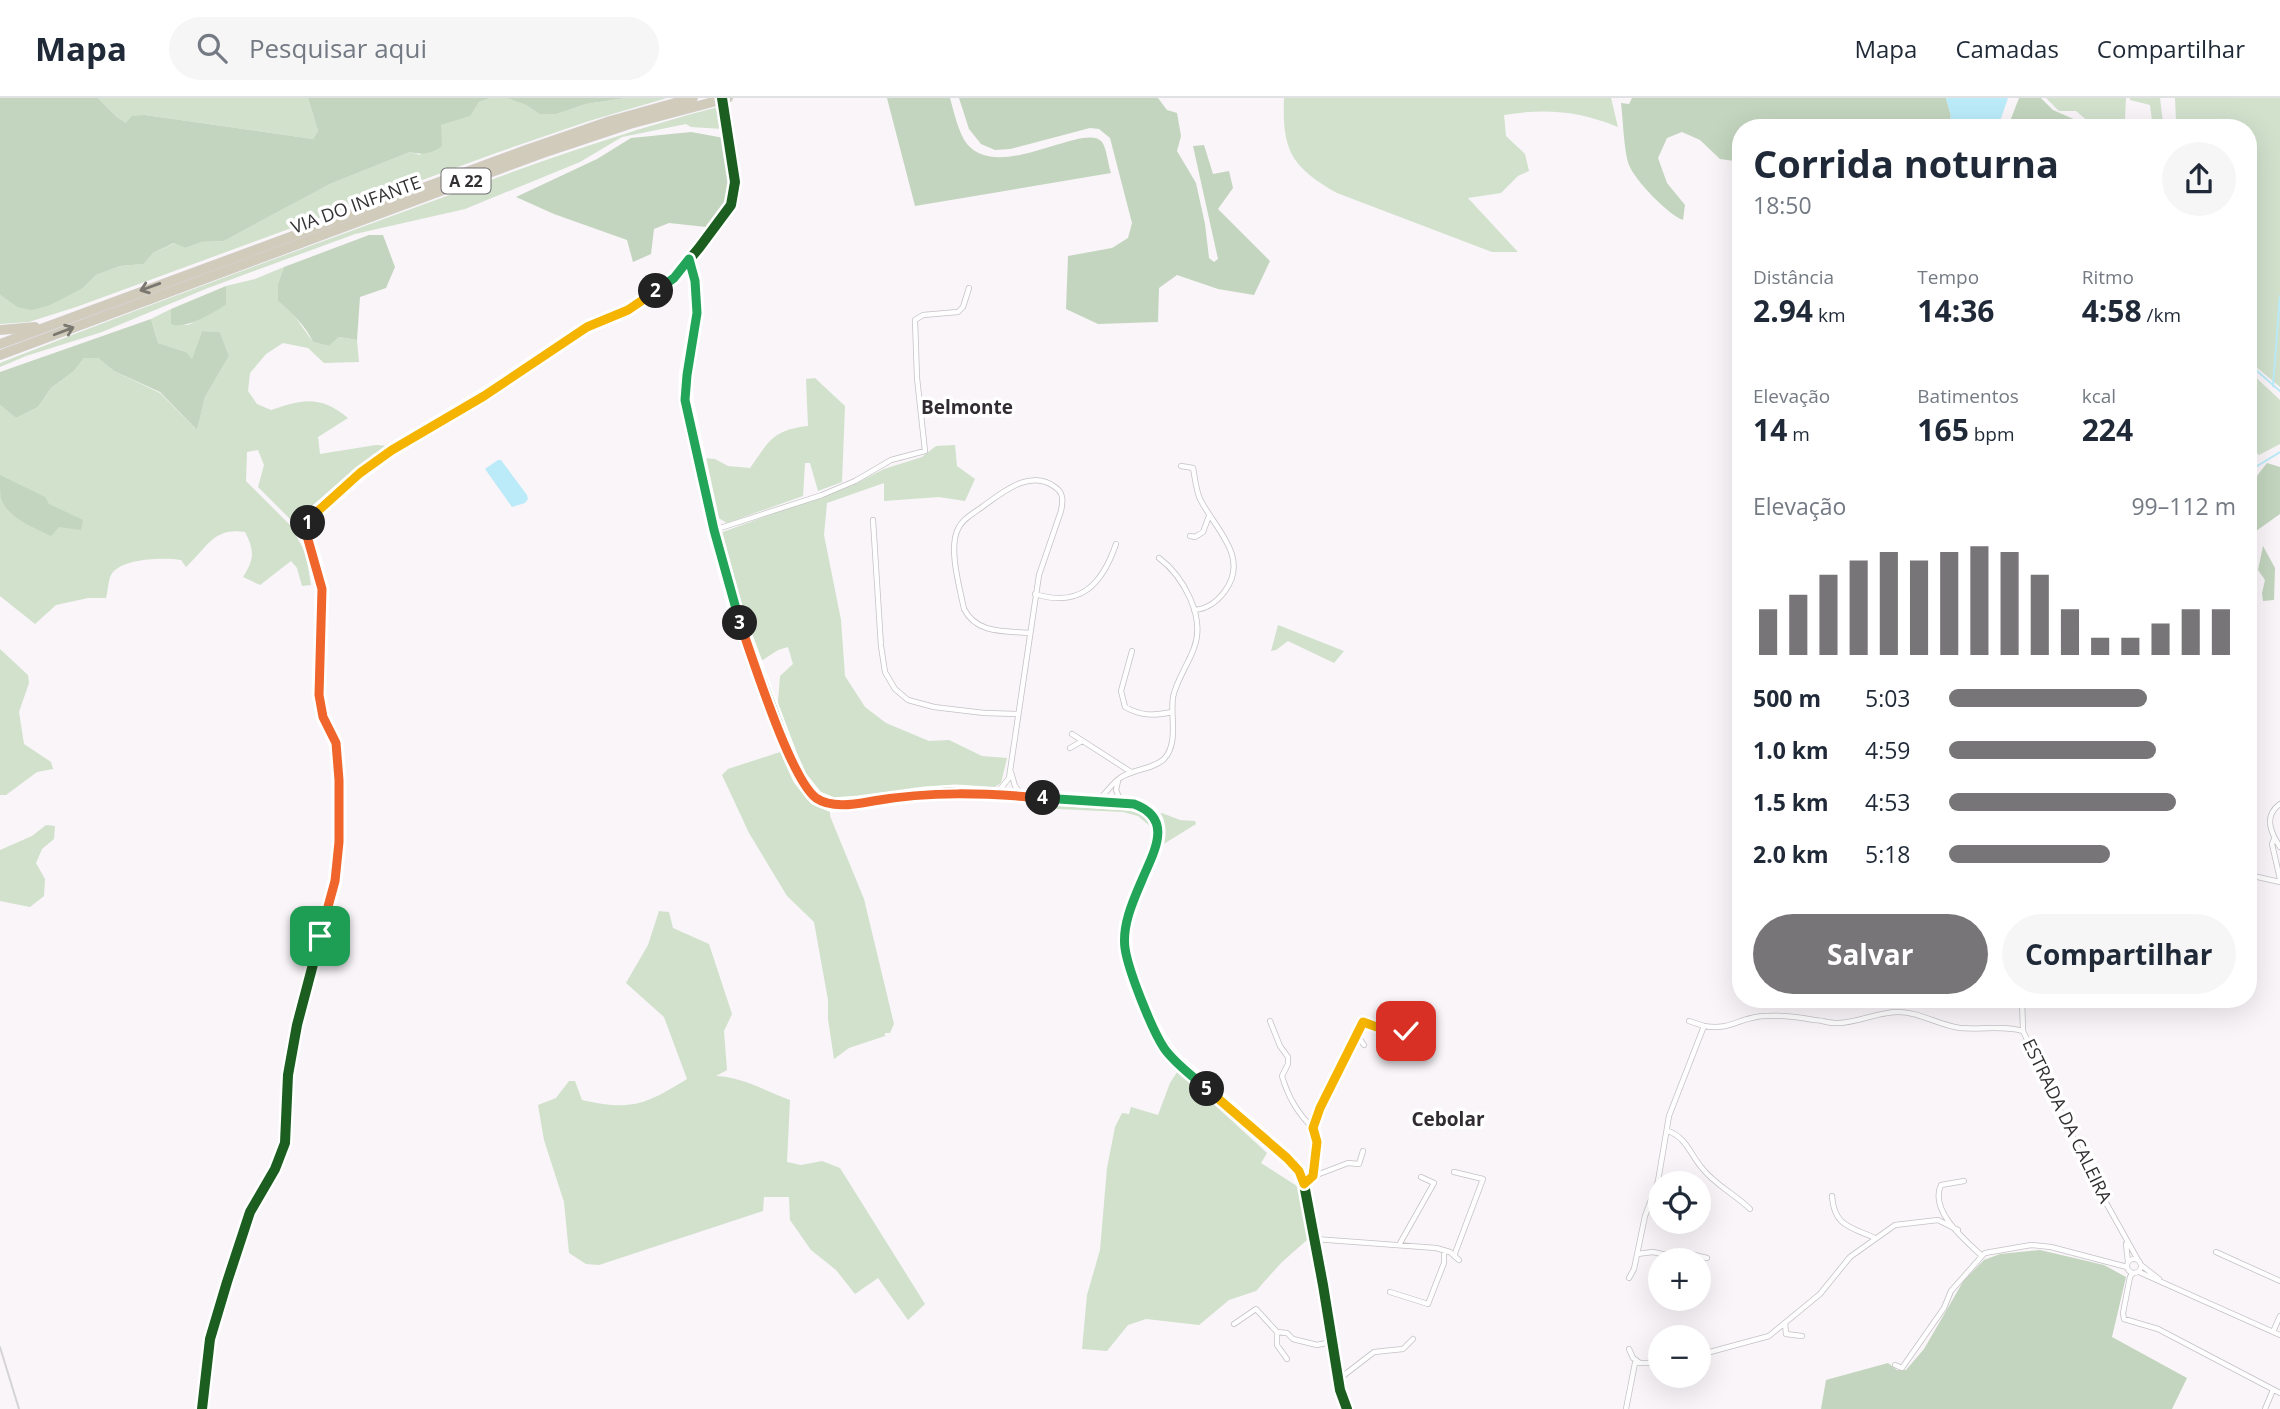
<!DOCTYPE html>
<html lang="pt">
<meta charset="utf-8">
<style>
body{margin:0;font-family:"Open Sans",sans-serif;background:#f6f6f7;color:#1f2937;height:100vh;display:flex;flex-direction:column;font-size:26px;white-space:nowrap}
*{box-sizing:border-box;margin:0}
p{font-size:23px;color:#747a83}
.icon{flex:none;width:38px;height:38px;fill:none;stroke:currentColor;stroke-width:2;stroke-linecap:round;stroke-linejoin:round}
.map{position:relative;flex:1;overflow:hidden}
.side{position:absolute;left:1732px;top:21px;width:525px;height:889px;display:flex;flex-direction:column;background:#fff;border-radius:28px;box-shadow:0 7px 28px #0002}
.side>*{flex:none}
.controls{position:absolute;left:1648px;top:1073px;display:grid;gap:14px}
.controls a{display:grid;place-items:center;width:63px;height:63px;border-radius:50%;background:#fff;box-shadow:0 7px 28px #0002;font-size:35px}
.pin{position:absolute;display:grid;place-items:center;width:60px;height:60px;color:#fff;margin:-30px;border-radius:14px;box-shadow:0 4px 10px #0006}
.km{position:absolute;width:35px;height:35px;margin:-18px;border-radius:50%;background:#222;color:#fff;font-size:19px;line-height:35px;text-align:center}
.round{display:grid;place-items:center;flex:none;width:74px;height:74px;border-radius:37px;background:#f6f6f7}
.head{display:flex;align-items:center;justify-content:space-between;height:119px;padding:0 21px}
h1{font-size:38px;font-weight:700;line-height:52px}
.metrics{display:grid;grid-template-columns:repeat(3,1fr);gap:10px;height:119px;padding:7px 21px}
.metrics div{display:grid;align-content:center}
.metrics b{font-size:30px;font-weight:700}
.metrics small{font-size:19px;font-weight:400}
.metrics p{font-size:19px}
.chart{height:196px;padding:14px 21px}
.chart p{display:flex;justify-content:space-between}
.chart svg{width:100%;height:126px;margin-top:7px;stroke:#787578;stroke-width:6}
.primary-button{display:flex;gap:14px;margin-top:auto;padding:14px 21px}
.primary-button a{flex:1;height:80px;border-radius:42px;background:#787578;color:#fff;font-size:28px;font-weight:700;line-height:80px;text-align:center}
.primary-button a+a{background:#f6f6f7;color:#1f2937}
ul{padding:0 21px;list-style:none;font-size:23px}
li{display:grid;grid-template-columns:112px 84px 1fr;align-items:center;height:52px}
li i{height:18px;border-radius:9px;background:#787578}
header{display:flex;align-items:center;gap:42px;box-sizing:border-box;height:98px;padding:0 35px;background:#fff;border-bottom:2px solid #e0e1e3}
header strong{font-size:33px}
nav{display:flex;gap:38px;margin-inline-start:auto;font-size:24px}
.search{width:490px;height:63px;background:#f6f6f7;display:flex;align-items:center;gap:18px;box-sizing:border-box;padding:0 24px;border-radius:38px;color:#747a83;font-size:26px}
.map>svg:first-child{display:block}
.green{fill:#d1e1cc}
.forest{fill:#c3d5be}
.water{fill:#bbebf9}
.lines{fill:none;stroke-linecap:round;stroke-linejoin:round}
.stream{stroke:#bbebf9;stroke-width:2}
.street-casing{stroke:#c5c2c5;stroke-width:6}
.secondary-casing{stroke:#c5c2c5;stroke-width:9}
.highway-casing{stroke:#d4d2d4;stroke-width:10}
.street{stroke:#fefefe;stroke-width:4.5}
.secondary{stroke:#fefefe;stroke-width:7}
.highway{stroke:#d1cbbb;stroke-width:9}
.rail{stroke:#d4d4d4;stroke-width:2}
.street-bridge-casing{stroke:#c5c2c5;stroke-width:6;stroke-linecap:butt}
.street-bridge{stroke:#fefefe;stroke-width:4.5}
.cycleway-casing{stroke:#fff;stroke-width:15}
.cycleway{stroke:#1b5e20;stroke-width:10}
.oneway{stroke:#7a7670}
.split-1-casing{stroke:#fff;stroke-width:14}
.split-2-casing{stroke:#fff;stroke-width:14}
.split-3-casing{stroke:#fff;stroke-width:14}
.split-4-casing{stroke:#fff;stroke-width:14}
.split-5-casing{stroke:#fff;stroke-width:14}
.split-6-casing{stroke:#fff;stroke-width:14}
.split-1{stroke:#f0652b;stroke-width:9}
.split-2{stroke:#f5b400;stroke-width:9}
.split-3{stroke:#22a559;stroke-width:9}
.split-4{stroke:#f0652b;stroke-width:9}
.split-5{stroke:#22a559;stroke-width:9}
.split-6{stroke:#f5b400;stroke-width:9}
.labels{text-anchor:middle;stroke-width:7;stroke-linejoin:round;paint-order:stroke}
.shield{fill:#fff;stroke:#706e70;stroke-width:2}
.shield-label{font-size:16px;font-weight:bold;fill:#333033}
.street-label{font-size:18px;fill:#333033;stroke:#fff}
.neighbourhood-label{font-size:19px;font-weight:bold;fill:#312c32;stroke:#fff}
</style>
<header>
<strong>Mapa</strong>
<div class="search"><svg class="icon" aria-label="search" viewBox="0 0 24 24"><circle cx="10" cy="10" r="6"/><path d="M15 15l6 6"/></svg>Pesquisar aqui</div>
<nav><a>Mapa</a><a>Camadas</a><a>Compartilhar</a></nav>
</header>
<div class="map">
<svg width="2280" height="1311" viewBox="0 0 2280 1311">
<rect width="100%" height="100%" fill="#f9f5f9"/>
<!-- green -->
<path class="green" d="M98 0H308L318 33 313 41 145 17 126 25 117 19Z
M490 0H510L526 7 539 16H557L586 6 626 0H667L589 23 496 55 79 208 29 224 0 226V197L17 209 83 190 96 177 120 168 144 166 153 155 175 145 185 150 202 144 224 143 330 86 410 54 420 57 440 27 469 18 479 4Z
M1284 0H1611L1618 29C1580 13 1545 10 1504 17L1506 38 1525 56 1529 73 1518 78 1501 95 1468 100 1518 154H1492L1337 95C1291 69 1282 52 1284 0Z
M2046 0H2126L2125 21 2110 30H2103L2101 27 2090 25 2076 13H2059Z
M2130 0H2160L2163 25 2176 23 2175 0H2280V289L2249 263V30H2153L2150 7 2130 2Z
M718 9 723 31 691 29 686 26 622 39 580 64 465 111 355 136 208 190 102 234 26 258 0 269V265L10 261C147 208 284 157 422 107 520 71 617 35 718 9Z
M284 169 278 186V203L293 216 313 244 329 248 339 239 357 242 359 264 324 265 308 250 283 245 266 256 250 275 248 293 257 306 271 312C303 301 320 297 348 320L318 339 320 356 376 347 392 348 359 372 309 418 304 435 258 389 264 367 258 352 247 354 246 383 291 428 306 456 311 487 302 488 297 470 291 463 260 487 243 479C254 462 255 453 245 434 213 429 207 450 186 469L181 462C164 459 120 460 111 477 108 483 108 493 106 500H88L56 507 35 526 0 498V307L16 320 38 309 51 290 74 273 84 260H98L114 273 160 295 197 332 205 299 229 258 220 234 202 233 192 262 186 254 158 245 151 221 171 211V226L188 227 226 207V188L255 181Z
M2249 273 2280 302V346L2259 357 2249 349Z
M815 280 845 308 842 384 818 393 810 365H805L803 398 727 425 715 418 701 364 703 360 715 361 728 368 750 370C769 343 773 332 808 328L806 281Z
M955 347 957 368 975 381 965 403 939 399 884 403V385L827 405 824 437 841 522 845 578 865 609 886 625 929 643 949 642 982 658 1007 660 1001 685 995 689C974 690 952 689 931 690 905 691 840 710 820 697 799 684 783 631 774 607L778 604 780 578 793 566 788 549 778 552 758 565 718 441 720 435 853 387 884 371 922 359 936 348Z
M1278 527 1344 553 1334 565 1288 543 1276 552 1271 553Z
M0 551 28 577 29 585 19 614 24 646 51 664 53 671 37 674 6 697H0Z
M780 654C791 671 809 708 830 711V718L864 801 894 926 890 935H885V938L849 950 834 961 828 921V902L814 824 787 798 749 735 722 677 728 671Z
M1036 702C1061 703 1121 701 1141 711 1149 714 1151 720 1154 728L1151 729 1138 718 1123 714 1036 710Z
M1162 715 1180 722 1195 723 1196 726 1162 747V726L1156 716Z
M46 727 55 728 54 741 42 751 36 765 45 781 44 798 30 809 0 803V752L32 738Z
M659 813 669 814 673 830 709 846 732 916 724 933 727 972 716 978C743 979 765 993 790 1002L787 1064 801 1067 822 1063 840 1070 925 1206 908 1222 878 1180 855 1196 836 1172 811 1152 790 1122 789 1099H764L763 1113 599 1167 586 1166 569 1155 564 1104 544 1042 538 1007 556 1000 569 983H575L582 1002C631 1013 645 1007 687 981L664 919 626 885 648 847Z
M1179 971 1204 997 1267 1055 1261 1065 1300 1090 1308 1141 1281 1165 1256 1193 1229 1202 1199 1227 1146 1221 1128 1227 1107 1253 1082 1251 1087 1197 1100 1152 1107 1070 1115 1029 1122 1015 1129 1016 1131 1009 1158 1017 1170 985Z"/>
<!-- forest -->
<path class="forest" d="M0 0H98L117 19 126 25 132 18 145 17 313 41 318 33 308 0H490L479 4 470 18 441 27 442 48C431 56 423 57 410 54L330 86 224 143 202 144 185 150 174 145 153 155 144 166 120 168 96 177 83 190 50 207 32 212 17 209 0 197Z
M508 0H626L586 6 557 16H539L526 7Z
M887 0H950C954 14 958 34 967 46 1000 85 1085 23 1102 44 1107 51 1108 67 1111 75L915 108Z
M959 0H1158L1167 12 1177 15 1181 38 1177 53 1196 85 1205 126 1209 160 1214 164 1218 161 1193 48 1204 47 1213 76 1229 73 1233 90 1218 111 1270 163 1254 197 1218 191 1177 177 1159 190 1158 224 1098 226 1066 211 1068 158 1112 150 1128 140 1132 125 1110 40 1099 31 1090 30 1010 51 995 52 981 46 969 31Z
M1632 0H1946L1951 18 1947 30H1741V64L1720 61 1700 42 1682 34 1667 40 1658 60 1667 85 1685 107 1683 122C1668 117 1634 81 1629 67 1624 54 1623 21 1621 5L1629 6Z
M2019 0H2041L2053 12 2085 26 2083 30H2060L2056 27C2041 29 2024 33 2009 26Z
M691 34 724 40 729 63 728 102 706 129 669 125 654 131 651 156 633 164 627 142 554 116 516 99 597 61 631 40Z
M369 137H383L395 169 386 190 360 199 357 242 339 239 329 248 313 244C305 227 292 215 278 203V186L284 169Z
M226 188V207C212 215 186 232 171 226V211Z
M151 221 158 245 186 254 192 261 202 233 220 234 229 258 205 299 197 332 160 294 114 273 98 260H84L74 273 51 290 38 309 16 320 0 307V274Z
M2267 365 2280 369V416L2249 438V400L2255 395 2249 388Z
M0 377 45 399 49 406 83 422 81 432 59 429 51 438C35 430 7 420 1 400 0 393 0 384 0 377Z
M2263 448 2275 470 2274 502 2263 503 2262 495 2265 482 2258 472Z
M2040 1152 2104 1167 2126 1179 2112 1239 2187 1280 2172 1311H1821L1826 1282 1888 1265 1897 1272H1906L1924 1251 1964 1182 1984 1162 2000 1156Z"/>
<!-- water -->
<path class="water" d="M1946 0H2008L1999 26 1993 22 1982 24V30H1947L1951 18Z
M498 362H501L527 397 528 401 525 405 512 409 485 371Z"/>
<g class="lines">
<!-- stream -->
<path class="stream" d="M2249 266 2280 293
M2273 288 2280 198
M2249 373 2280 354"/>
<!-- street casing -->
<g class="street-casing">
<path id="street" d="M1181 368 1193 370C1195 380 1196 392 1200 401 1215 431 1250 459 1225 493 1217 504 1207 511 1194 512
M873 422 881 548 885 574 895 591 908 602 934 609 984 615 1018 616
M714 432 822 397 855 383 891 362 925 353 917 280 915 222 923 217 958 214 963 209 969 190
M1190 438 1195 439 1203 434 1209 418
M1035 496C1080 510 1102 487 1116 446
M1132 553 1121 593 1125 609C1141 618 1154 618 1172 614
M1072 636 1131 674
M1070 650 1082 643
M1011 674 1015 688 1022 697
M1118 683 1116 692 1121 704
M997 695 1009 680 1039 477 1061 413C1063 403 1064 395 1055 389 1030 370 1002 395 982 409 974 415 962 421 958 431 948 450 960 491 964 511 977 536 1004 533 1029 535
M1097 703C1106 696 1111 686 1120 680 1132 671 1152 672 1164 661 1179 645 1170 618 1173 599 1177 581 1188 567 1194 550 1206 519 1183 478 1159 460
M2280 706C2263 718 2271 735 2280 749
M2274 741 2272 746 2280 781
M2249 777 2280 784
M2022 901 2023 933
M1270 923 1280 948 1288 959V966L1282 978C1288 999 1297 1015 1313 1030
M1704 928C1733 933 1740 918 1766 918 1781 917 1798 919 1814 922 1821 922 1828 925 1835 925 1856 926 1876 914 1898 914 1920 914 1938 927 1960 930 1981 932 2002 927 2023 933L2090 1076 2138 1162
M1385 931 1410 918 1404 910
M1357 937 1364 947
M1668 1033C1686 1039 1690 1056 1702 1070 1715 1087 1735 1096 1750 1111
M1314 1078 1348 1065 1359 1066 1363 1053
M1964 1083 1941 1087C1929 1113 1965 1142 1982 1158L1985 1155 2031 1147 2051 1149 2127 1169
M1304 1086 1313 1078 1317 1044 1313 1030 1320 1010 1363 924 1388 933 1396 941 1406 933
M1832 1098C1834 1128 1850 1129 1875 1140
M1315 1141 1436 1150 1450 1154 1459 1162
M2126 1146 2128 1164
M1399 1147 1434 1085 1421 1079
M2216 1154 2280 1183
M1637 1156 1653 1154 1671 1158 1678 1153 1707 1160
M1454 1158 1483 1081 1454 1074
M2127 1168a7 7 0 1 1 14 0a7 7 0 1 1-14 0Z
M2141 1167 2159 1181
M2139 1174 2280 1237
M2133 1175 2130 1179 2123 1215 2124 1221 2158 1231 2280 1295
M1629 1180 1634 1171 1645 1118 1658 1083 1669 1018 1704 928 1689 923
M1390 1194 1428 1206 1444 1165V1152
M1785 1225 1786 1236 1802 1238
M1234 1226 1256 1211 1277 1234 1287 1235 1293 1241 1317 1247 1331 1244
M1277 1234V1247L1287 1261
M2273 1234 2280 1218
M1629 1251 1633 1260 1640 1265
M1699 1257 1769 1238 1820 1196 1850 1159 1895 1127 1938 1122 1958 1132
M1895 1267 1902 1270 1944 1210 1951 1193 1982 1158
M1339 1281 1374 1254 1403 1251 1413 1241
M202 1311 210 1241 227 1184 250 1114 275 1071 285 1045 288 977 297 927 335 783 339 744V682L336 645 323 619 319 597 322 491 308 438 307 426 319 412 361 375 392 352 484 297 587 229 628 212 674 180 699 150 731 107 735 84 728 31
M1626 1311 1635 1265H1661
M2265 1311 2273 1292"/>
</g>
<!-- secondary casing -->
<g class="secondary-casing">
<path id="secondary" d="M689 161 695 183 697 215 686 277V302L714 432 737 517 790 658 800 680 816 700 833 707 859 705 925 696 956 694 1112 704C1123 705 1135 704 1144 710 1172 726 1151 761 1142 782 1134 800 1126 819 1125 838 1123 869 1154 939 1175 961L1287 1060 1299 1073 1304 1086 1323 1187 1340 1292 1347 1311"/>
</g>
<!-- highway casing -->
<g class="highway-casing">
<path id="highway" d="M0 232 35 229
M0 246 526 52 610 23 693 0
M0 257 543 55 630 26 728 0"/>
</g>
<!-- street -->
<use href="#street" class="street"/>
<!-- secondary -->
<use href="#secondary" class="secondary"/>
<!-- highway -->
<use href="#highway" class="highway"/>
<!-- rail -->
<path class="rail" d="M0 1249 19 1311"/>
<!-- street-bridge casing -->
<g class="street-bridge-casing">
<path id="street-bridge" d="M722 0 728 31"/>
</g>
<!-- street-bridge -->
<use href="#street-bridge" class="street-bridge"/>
<!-- cycleway casing -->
<g class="cycleway-casing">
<path id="cycleway" d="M689 161 695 183 697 215 686 277V302L714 432 737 517 790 658 800 680 816 700 833 707 859 705 925 696 956 694 1112 704C1123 705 1135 704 1144 710 1172 726 1151 761 1142 782 1134 800 1126 819 1125 838 1123 869 1154 939 1175 961L1287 1060 1299 1073 1304 1086 1323 1187 1340 1292 1347 1311
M202 1311 210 1241 227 1184 250 1114 275 1071 285 1045 288 977 297 927 335 783 339 744V682L336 645 323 619 319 597 322 491 308 438 307 426 319 412 361 375 392 352 484 297 587 229 628 212 674 180 699 150 731 107 735 84 722 0"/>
</g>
<!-- cycleway -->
<use href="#cycleway" class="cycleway"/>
</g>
<!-- one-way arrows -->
<defs><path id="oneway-shaft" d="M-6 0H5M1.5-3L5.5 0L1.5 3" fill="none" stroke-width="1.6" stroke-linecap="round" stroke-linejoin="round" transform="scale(1.75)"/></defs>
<g class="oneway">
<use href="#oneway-shaft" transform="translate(150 189) rotate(160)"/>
<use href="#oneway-shaft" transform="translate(64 233) rotate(-21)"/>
</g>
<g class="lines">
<!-- split-1 casing -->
<g class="split-1-casing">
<path id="split-1" d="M308 425 307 438 322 491 319 597 323 619 336 645 339 682V744L335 783 320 838"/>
</g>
<!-- split-2 casing -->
<g class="split-2-casing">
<path id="split-2" d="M308 425 319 412 360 375 392 352 484 298 587 229 628 212 656 193"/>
</g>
<!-- split-3 casing -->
<g class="split-3-casing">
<path id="split-3" d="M656 193 674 180 689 161 695 183 697 215 687 277 685 302 714 432 740 525"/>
</g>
<!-- split-4 casing -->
<g class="split-4-casing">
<path id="split-4" d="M740 525C753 561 790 680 816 700 832 711 856 706 873 703 931 693 985 695 1043 700"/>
</g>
<!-- split-5 casing -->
<g class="split-5-casing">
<path id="split-5" d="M1043 700 1134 706C1175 721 1153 755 1142 782 1133 803 1122 827 1125 850 1128 872 1152 932 1164 950 1175 966 1193 978 1207 991"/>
</g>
<!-- split-6 casing -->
<g class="split-6-casing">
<path id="split-6" d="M1207 991 1287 1060 1299 1073 1304 1086 1313 1078 1317 1044 1313 1030 1320 1010 1363 924 1388 933 1396 941 1406 933"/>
</g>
<!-- split-1 -->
<use href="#split-1" class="split-1"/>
<!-- split-2 -->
<use href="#split-2" class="split-2"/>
<!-- split-3 -->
<use href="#split-3" class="split-3"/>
<!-- split-4 -->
<use href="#split-4" class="split-4"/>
<!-- split-5 -->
<use href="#split-5" class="split-5"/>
<!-- split-6 -->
<use href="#split-6" class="split-6"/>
</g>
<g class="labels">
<!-- shield labels -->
<rect class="shield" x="441.5" y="70.5" width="49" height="25" rx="5"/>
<g class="shield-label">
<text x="466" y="89">A 22</text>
</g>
<!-- street labels -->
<g class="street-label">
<text transform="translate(356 107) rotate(-20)" y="6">VIA DO INFANTE</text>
<text transform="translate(2067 1023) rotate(64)" y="6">ESTRADA DA CALEIRA</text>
</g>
<!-- neighbourhood labels -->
<g class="neighbourhood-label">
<text x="967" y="316">Belmonte</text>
<text x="1448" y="1028">Cebolar</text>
</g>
</g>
</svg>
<div class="controls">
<a><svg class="icon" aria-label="locate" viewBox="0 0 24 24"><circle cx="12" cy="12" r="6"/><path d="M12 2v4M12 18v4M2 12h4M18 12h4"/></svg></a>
<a>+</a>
<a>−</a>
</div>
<div class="pin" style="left:320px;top:838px;background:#1e9e55"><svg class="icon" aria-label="arrive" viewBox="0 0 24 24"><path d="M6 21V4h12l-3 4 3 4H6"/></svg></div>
<div class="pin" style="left:1406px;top:933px;background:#d93025"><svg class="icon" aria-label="check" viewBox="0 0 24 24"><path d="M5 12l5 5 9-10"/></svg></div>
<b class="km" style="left:308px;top:425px">1</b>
<b class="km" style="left:656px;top:193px">2</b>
<b class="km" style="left:740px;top:525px">3</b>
<b class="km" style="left:1043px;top:700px">4</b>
<b class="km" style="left:1207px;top:991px">5</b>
<section class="side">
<div class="head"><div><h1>Corrida noturna</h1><p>18:50</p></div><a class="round"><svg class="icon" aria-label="share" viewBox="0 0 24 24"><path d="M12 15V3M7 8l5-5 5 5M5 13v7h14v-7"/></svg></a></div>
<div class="metrics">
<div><p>Distância</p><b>2.94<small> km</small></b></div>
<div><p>Tempo</p><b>14:36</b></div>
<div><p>Ritmo</p><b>4:58<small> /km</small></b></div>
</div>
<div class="metrics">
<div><p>Elevação</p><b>14<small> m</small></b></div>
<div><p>Batimentos</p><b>165<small> bpm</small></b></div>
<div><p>kcal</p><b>224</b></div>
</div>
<div class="chart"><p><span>Elevação</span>99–112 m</p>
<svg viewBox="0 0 160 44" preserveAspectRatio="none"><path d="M5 44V28M15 44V23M25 44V16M35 44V11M45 44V8M55 44V11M65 44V8M75 44V6M85 44V8M95 44V16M105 44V28M115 44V38M125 44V38M135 44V33M145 44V28M155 44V28"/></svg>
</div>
<ul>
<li><b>500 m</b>5:03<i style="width:69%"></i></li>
<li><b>1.0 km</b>4:59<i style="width:72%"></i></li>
<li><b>1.5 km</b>4:53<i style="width:79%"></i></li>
<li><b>2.0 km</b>5:18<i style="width:56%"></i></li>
</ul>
<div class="primary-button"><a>Salvar</a><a>Compartilhar</a></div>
</section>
</div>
